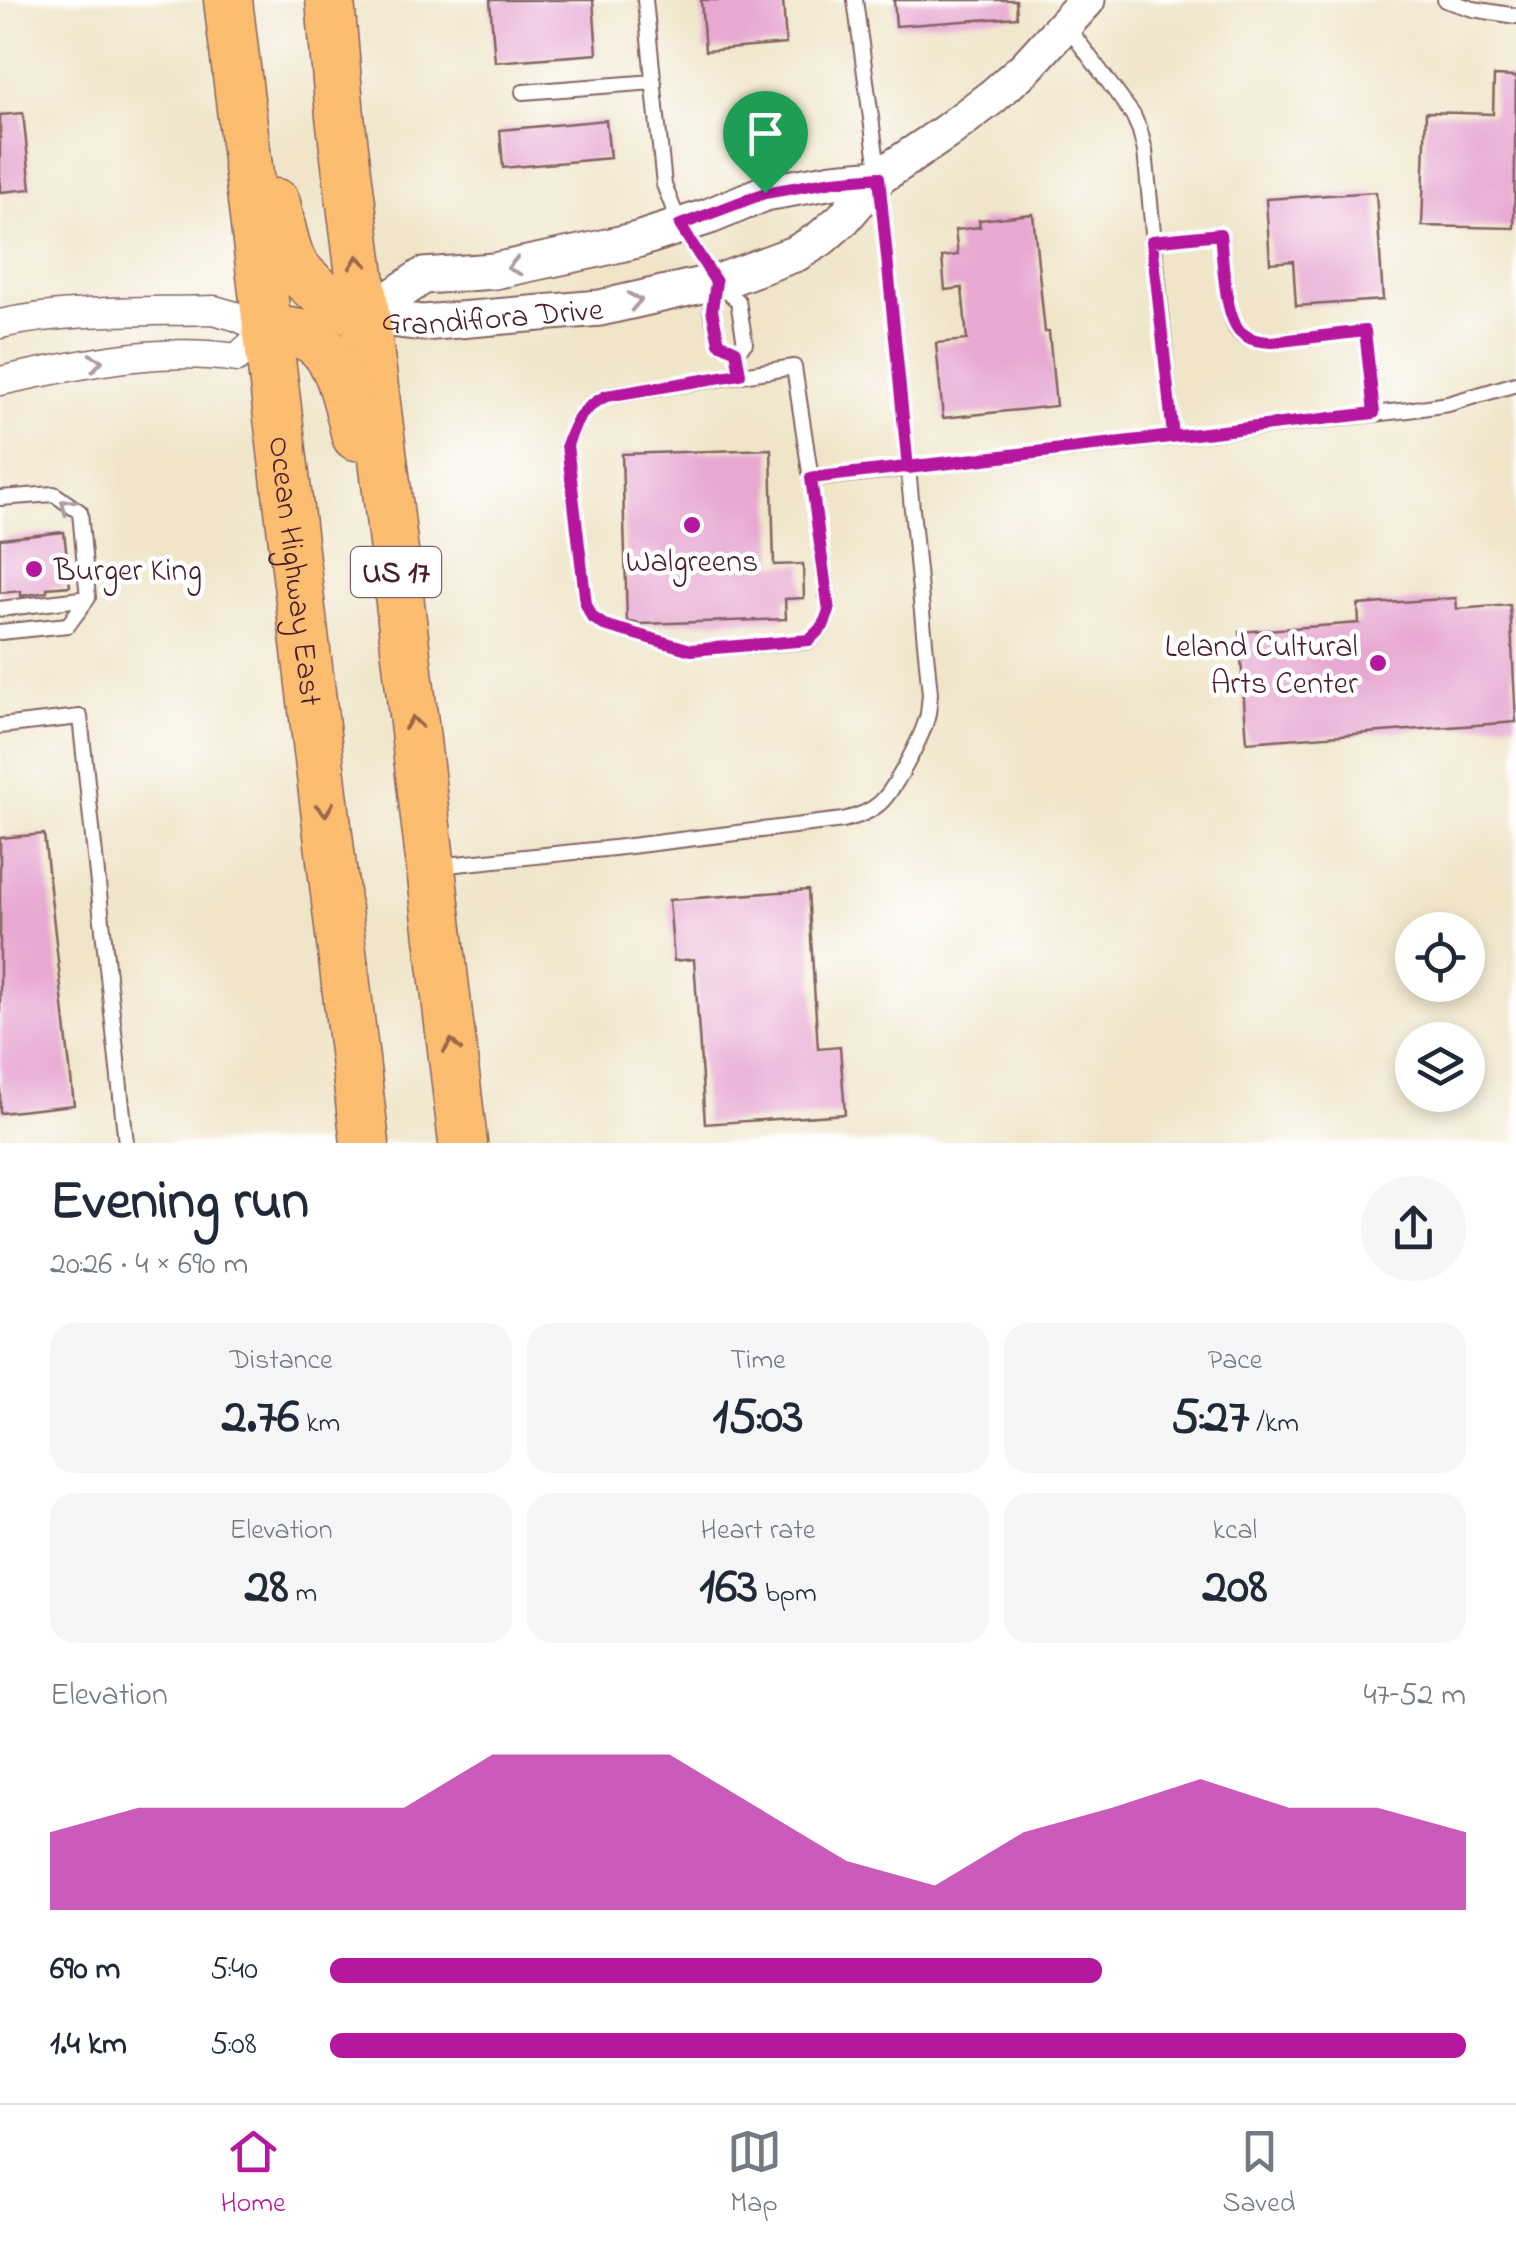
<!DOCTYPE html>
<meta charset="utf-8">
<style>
body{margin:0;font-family:"Indie Flower",sans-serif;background:#f6f6f7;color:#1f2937;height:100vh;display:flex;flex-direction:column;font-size:38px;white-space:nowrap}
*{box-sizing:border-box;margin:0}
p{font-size:32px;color:#747a83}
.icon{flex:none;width:55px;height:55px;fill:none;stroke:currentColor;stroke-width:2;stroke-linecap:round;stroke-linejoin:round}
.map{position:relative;height:1143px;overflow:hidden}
.side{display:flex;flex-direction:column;background:#fff;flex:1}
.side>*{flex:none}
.buttons{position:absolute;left:1395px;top:912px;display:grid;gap:20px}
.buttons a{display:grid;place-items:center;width:90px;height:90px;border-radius:50%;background:#fff;box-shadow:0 5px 15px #0003;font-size:50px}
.pin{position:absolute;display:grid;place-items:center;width:85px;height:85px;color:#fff;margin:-102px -42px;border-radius:50% 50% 50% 0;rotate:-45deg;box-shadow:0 0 10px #0007}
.pin .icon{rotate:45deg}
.round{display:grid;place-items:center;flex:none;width:105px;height:105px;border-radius:52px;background:#f6f6f7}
.summary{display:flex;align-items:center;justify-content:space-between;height:170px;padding:0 50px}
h1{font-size:55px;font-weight:800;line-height:75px}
.figures{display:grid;grid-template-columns:repeat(3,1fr);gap:15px;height:170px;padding:10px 50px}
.figures div{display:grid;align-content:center;border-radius:25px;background:#f6f6f7;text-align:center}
.figures b{font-size:50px;font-weight:800}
.figures small{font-size:28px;font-weight:400}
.figures p{font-size:28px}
.chart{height:280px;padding:20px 50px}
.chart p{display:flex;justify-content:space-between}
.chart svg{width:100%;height:180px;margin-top:10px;fill:#b5179e;opacity:.7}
ul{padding:0 50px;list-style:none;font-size:32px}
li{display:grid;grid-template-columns:160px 120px 1fr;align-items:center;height:75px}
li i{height:25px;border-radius:12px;background:#b5179e}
.tab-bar{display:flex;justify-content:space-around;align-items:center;height:140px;border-top:2px solid #e0e1e3;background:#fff;font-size:28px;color:#747a83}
.tab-bar a{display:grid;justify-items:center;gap:5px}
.tab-bar .current{color:#b5179e}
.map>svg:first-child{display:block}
.building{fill:#e7a8d1}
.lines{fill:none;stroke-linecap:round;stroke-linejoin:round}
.service-casing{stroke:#846462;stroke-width:18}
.minor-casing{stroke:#846462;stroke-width:31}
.tertiary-casing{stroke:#846462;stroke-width:39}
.trunk-casing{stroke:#846462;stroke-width:51}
.service{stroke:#fff;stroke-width:14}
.minor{stroke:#fff;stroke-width:28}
.tertiary{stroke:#fff;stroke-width:35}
.trunk{stroke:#fcbd6f;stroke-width:48}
.oneway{stroke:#9a664a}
.oneway2{stroke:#ae9aa0}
.route-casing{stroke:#fff;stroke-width:20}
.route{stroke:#b5179e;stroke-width:12}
.poi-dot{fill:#b5179e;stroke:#fff;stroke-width:4}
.labels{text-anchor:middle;stroke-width:9;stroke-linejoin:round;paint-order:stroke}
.shield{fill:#fff;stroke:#80626b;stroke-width:2.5}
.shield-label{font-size:30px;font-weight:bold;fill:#4a1f2b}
.street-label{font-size:32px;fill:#4a1f2b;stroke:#fff}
.poi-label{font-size:32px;fill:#4a1f2b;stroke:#fff}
</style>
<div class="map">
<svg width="1516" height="1143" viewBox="0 0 1516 1143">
<rect width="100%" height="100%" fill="#fff"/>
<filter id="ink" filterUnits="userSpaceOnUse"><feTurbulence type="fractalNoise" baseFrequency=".01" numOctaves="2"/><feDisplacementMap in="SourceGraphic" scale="20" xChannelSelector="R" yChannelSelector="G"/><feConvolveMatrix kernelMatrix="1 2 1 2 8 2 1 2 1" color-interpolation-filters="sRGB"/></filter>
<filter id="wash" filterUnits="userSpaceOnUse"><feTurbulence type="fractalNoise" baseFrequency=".0048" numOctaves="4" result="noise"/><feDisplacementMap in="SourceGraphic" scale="40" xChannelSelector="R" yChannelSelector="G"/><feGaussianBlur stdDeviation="2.25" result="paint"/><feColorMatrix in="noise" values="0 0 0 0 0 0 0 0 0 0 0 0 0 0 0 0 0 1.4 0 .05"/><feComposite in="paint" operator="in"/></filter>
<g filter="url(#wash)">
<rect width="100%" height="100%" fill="#f0e5c9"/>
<g id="blocks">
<!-- building -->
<path class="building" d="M490 0H593L597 54 495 62Z
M701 0H783L786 44 705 51Z
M894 0H1016L1017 17 896 26Z
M1494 76 1516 77 1514 228 1422 226 1426 112 1493 114Z
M23 113 31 189 0 192V115Z
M606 120 610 158 503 168 500 130Z
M1376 192 1383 300 1296 306 1293 261 1270 263 1266 199Z
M1033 214 1045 332H1049L1056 406 943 418 936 343 967 340 962 288 945 290 942 257 958 255 955 230 980 227 979 220Z
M771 449 774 565 803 564 804 598 785 599 786 619 640 624 627 621 622 454Z
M64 532 70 586 47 588V592L21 596V591L0 593V539Z
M1456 598 1457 609 1510 605 1516 722 1247 742 1239 632 1359 623 1358 605Z
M44 834 74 1105 0 1113V838Z
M808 890 818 1049 840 1047 845 1114 705 1124 694 959 674 961 669 900Z"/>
</g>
</g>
<g filter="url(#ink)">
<use href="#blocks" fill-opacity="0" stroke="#846462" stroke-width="2.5"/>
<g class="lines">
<!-- service casing -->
<g class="service-casing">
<path id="service" d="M645 0 664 185 680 225 715 280
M855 0 879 177 908 468 1408 410 1448 404 1516 384
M1445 0 1473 9 1516 16
M1066 25 1133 115 1140 131 1145 151 1173 436
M523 92 654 82
M1153 241 1220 234C1223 257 1225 310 1236 328 1244 340 1259 341 1272 342L1365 331 1374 413
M736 351 719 343 711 311 716 282 738 301 745 343 736 351 740 374
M0 498 54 494 80 512 88 598 68 625 0 632
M0 609 88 598
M0 726 80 717 126 1143
M437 866 614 848 843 820C856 817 869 813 880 803 895 789 921 739 927 718 929 711 929 702 930 694L908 468 811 479 794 367 605 396C582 409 576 419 567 445L586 604 592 617 604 625 691 650 809 641 823 627 829 611 811 479"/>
</g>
<!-- minor casing -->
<g class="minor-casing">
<path id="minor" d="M0 324C70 309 143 312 214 310L235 316 267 330 237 358C156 346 78 365 0 381"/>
</g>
<!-- tertiary casing -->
<g class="tertiary-casing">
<g id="tertiary">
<path id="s1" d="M365 316 423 323 600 308 724 280 797 253 820 239 843 219 879 177 946 132 992 97 1026 67 1087 0"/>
<path d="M365 316 423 276 494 271 594 250 637 240 710 216 765 193 833 181 879 177"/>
</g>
</g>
<!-- trunk casing -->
<g class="trunk-casing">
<g id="trunk">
<path id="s2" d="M228 0 365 1143"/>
<path d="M330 0 340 116 386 483 463 1143"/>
<path d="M276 203C280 221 285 251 294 265 311 290 338 305 365 316"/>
<path d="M267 330C278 331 290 331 300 334 340 345 347 402 356 436"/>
</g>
</g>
<!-- service -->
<use href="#service" class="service"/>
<!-- minor -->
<use href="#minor" class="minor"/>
<!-- tertiary -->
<use href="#tertiary" class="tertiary"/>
<!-- trunk -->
<use href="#trunk" class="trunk"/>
</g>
<!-- one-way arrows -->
<defs><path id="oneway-chevron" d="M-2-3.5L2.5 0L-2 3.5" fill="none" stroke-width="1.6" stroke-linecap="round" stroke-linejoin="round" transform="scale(2.5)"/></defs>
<g class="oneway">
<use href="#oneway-chevron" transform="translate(358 262) rotate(-97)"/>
<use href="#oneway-chevron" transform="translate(413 723) rotate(-97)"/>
<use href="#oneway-chevron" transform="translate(325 809) rotate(83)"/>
<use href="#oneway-chevron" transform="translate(452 1046) rotate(-97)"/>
</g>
<g class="oneway2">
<use href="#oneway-chevron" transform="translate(514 267) rotate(168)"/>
<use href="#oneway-chevron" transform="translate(635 301) rotate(-11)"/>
<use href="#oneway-chevron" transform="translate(96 362) rotate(-9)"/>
<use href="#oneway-chevron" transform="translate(67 505) rotate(-142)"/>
</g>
</g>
<g class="lines" filter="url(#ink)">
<!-- route casing -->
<g class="route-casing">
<path id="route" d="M765 193 680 225 716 282 712 310 719 343 736 351 740 374 606 396C582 409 576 419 567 445L586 604 592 617 604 625 691 650 809 640 823 626 829 611 811 478 1173 436 1152 241 1220 234C1223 257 1224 319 1242 333 1251 341 1261 341 1272 342L1365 331 1374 413 908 468 879 177 833 181 765 193"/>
</g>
<!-- route -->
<use href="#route" class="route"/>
</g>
<!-- markers -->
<g class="poi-dot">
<circle cx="692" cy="525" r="10"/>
<circle cx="34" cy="569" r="10"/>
<circle cx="1378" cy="663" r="10"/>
</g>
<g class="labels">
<!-- shield labels -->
<rect class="shield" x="351" y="547" width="90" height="50" rx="8"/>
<g class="shield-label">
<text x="396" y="582">US 17</text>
</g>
<!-- street labels -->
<g class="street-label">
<text dy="11" stroke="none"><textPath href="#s1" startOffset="128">Grandiflora Drive</textPath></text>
<text dy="11" stroke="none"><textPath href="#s2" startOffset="575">Ocean Highway East</textPath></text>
</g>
<!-- poi labels -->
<g class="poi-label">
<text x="692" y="571">Walgreens</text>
<text x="54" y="580" text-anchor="start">Burger King</text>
<text x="1358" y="656" text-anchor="end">Leland Cultural<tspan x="1358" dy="37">Arts Center</tspan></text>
</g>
</g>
</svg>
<div class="buttons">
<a><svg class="icon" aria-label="locate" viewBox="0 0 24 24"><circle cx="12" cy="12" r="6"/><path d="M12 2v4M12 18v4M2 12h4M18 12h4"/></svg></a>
<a><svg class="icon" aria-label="layers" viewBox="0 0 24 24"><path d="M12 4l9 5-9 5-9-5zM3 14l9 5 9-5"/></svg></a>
</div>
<div class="pin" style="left:765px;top:193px;background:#1e9e55"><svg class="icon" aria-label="arrive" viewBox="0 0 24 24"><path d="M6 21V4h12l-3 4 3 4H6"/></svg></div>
</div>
<section class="side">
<div class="summary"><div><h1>Evening run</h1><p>20:26 · 4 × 690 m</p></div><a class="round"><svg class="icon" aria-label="share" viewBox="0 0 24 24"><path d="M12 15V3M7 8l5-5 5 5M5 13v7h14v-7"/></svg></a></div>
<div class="figures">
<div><p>Distance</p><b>2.76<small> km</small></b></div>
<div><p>Time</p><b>15:03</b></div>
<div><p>Pace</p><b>5:27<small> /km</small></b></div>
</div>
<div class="figures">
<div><p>Elevation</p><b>28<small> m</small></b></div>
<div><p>Heart rate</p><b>163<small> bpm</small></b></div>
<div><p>kcal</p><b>208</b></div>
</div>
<div class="chart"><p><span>Elevation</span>47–52 m</p>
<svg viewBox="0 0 160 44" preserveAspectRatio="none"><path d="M0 44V25L10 19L20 19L30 19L40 19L50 6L60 6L70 6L80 19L90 32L100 38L110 25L120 19L130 12L140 19L150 19L160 25V44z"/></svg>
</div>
<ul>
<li><b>690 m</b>5:40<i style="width:68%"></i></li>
<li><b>1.4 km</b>5:08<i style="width:100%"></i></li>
</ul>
</section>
<nav class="tab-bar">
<a class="current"><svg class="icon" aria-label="home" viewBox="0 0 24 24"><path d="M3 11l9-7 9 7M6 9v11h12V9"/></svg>Home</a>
<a><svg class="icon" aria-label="map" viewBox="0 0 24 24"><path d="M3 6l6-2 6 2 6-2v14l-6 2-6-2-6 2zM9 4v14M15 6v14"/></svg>Map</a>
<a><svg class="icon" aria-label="saved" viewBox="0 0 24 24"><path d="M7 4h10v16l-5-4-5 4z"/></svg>Saved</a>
</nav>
